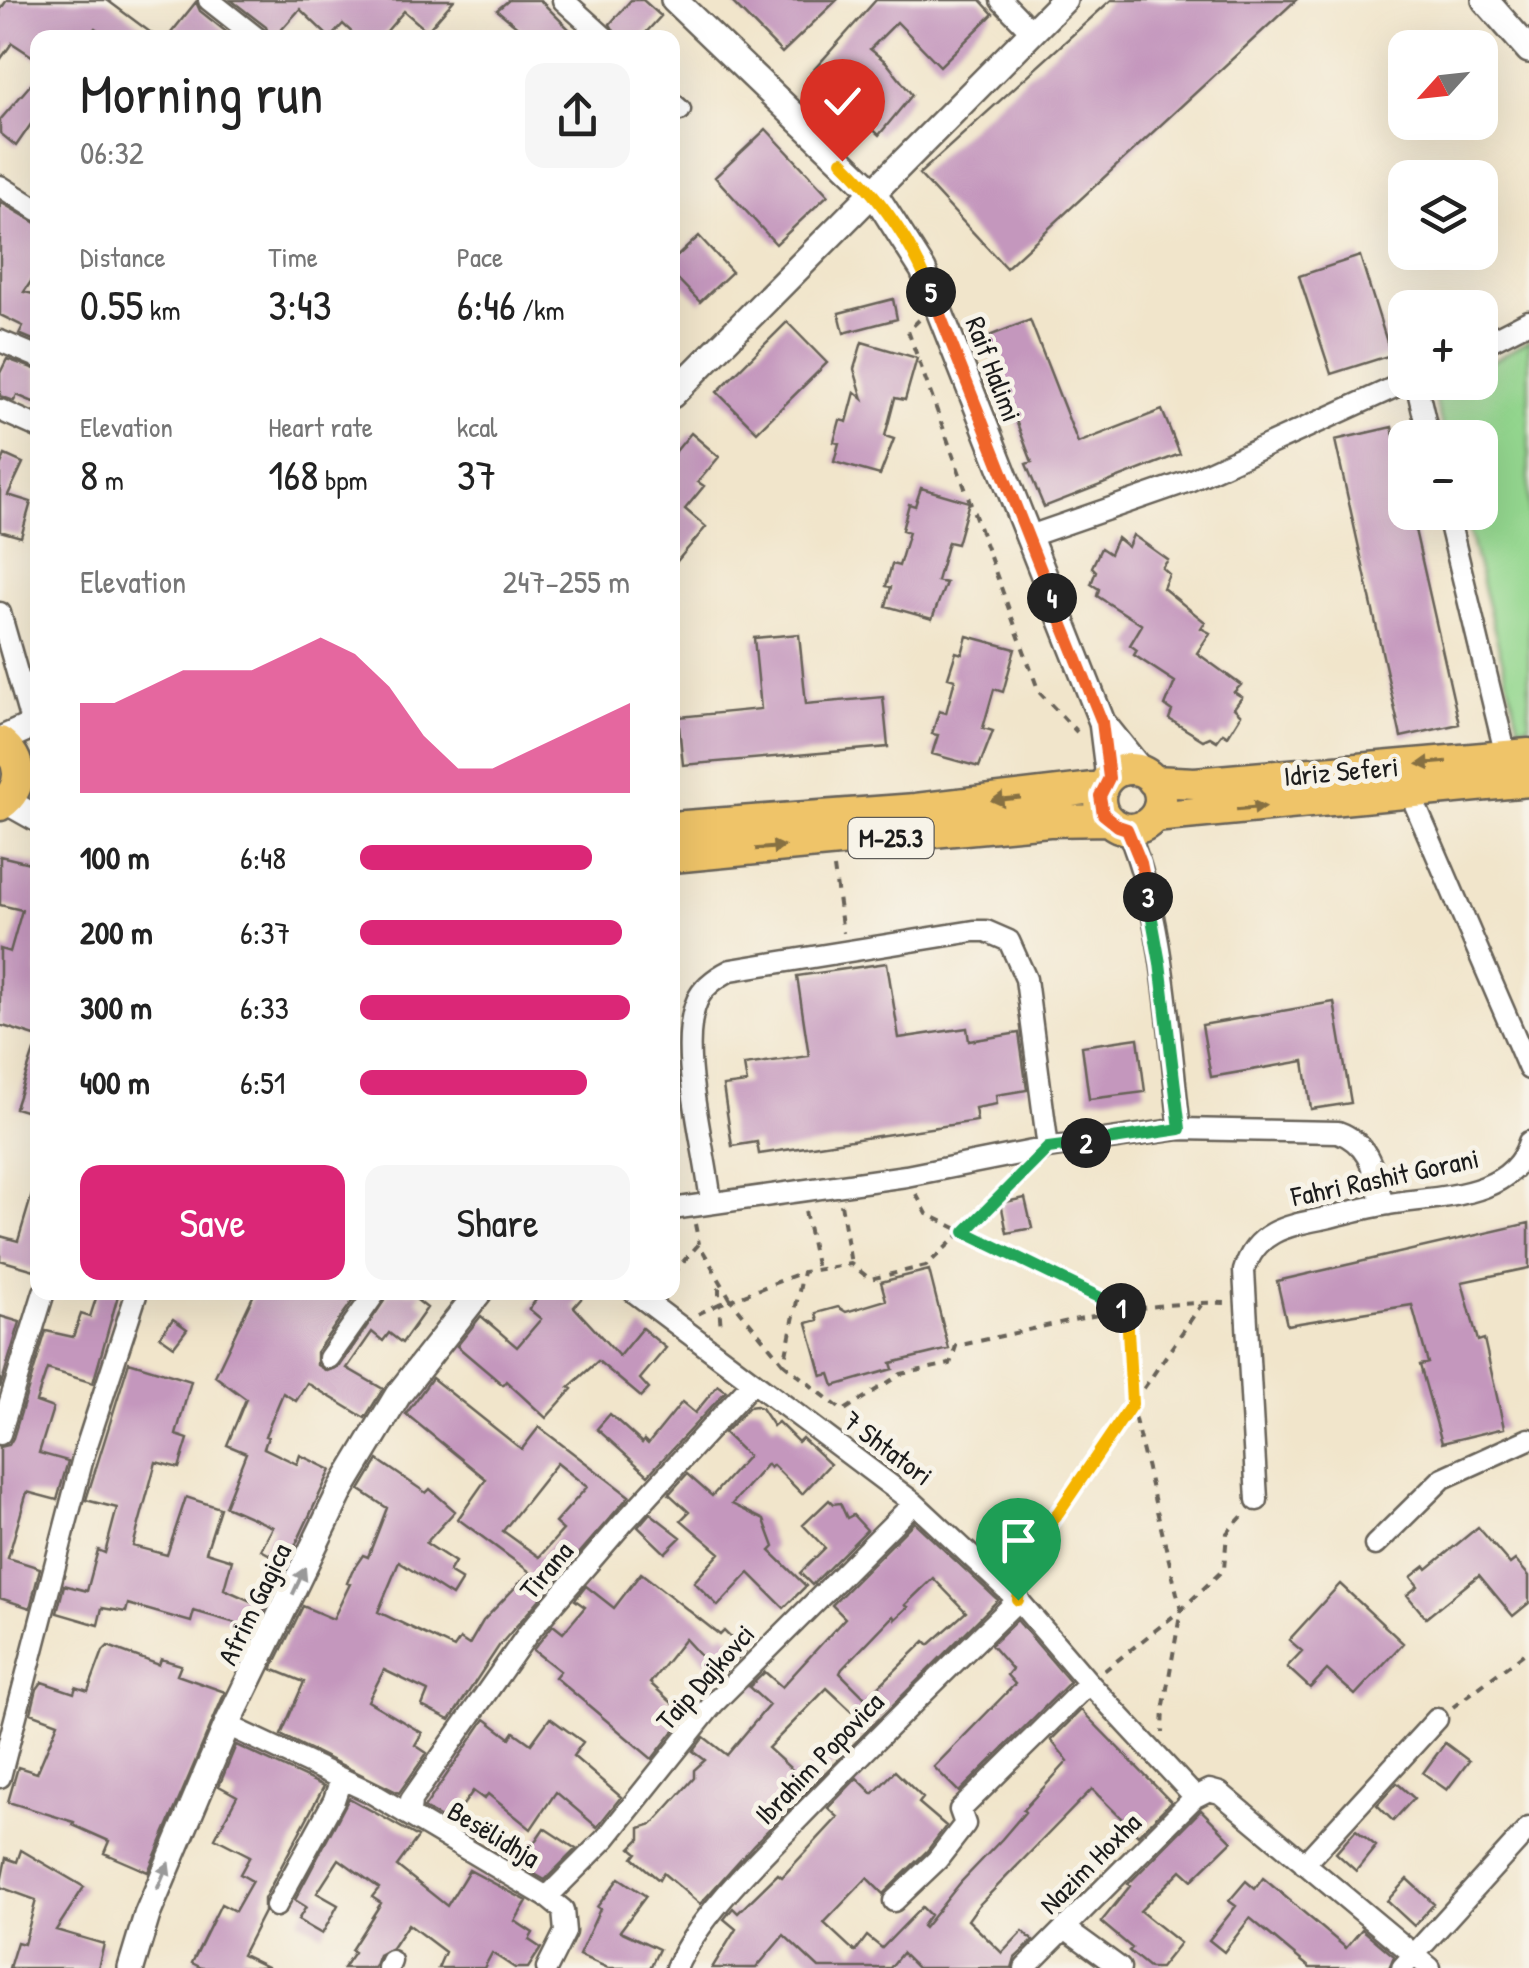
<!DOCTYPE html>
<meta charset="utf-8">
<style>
body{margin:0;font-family:"Patrick Hand",sans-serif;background:#f6f6f6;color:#222;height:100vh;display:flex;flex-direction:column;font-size:38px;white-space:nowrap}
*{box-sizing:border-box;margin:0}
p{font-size:32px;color:#767676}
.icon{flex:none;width:55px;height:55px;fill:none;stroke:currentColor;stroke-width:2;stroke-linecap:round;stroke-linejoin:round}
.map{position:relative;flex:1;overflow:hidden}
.side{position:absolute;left:30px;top:30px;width:650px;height:1270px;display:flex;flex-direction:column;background:#fff;border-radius:20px;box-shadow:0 10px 40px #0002}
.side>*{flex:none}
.needle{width:65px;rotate:243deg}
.controls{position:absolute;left:1388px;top:30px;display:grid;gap:20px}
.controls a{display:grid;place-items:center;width:110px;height:110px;border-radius:20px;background:#fff;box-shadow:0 10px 40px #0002;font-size:50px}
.pin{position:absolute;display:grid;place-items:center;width:85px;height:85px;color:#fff;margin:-102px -42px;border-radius:50% 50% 50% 0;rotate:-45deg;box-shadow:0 0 10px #0007}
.pin .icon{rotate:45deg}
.km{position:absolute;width:50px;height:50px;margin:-25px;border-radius:50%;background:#222;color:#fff;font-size:28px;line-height:50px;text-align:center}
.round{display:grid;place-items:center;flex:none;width:105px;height:105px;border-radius:20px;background:#f6f6f6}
.overview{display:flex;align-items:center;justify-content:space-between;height:170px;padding:0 50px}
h1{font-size:55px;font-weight:600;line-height:75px}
.stats{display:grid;grid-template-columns:repeat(3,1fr);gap:15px;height:170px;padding:10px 50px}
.stats div{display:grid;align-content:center}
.stats b{font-size:42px;font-weight:600}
.stats small{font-size:28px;font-weight:400}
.stats p{font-size:28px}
.chart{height:280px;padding:20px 50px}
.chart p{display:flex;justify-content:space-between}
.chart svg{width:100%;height:180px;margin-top:10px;fill:#db2777;opacity:.7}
.primary-button{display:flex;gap:20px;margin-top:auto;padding:20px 50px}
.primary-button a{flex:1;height:115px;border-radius:20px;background:#db2777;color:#fff;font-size:40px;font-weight:600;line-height:115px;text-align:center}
.primary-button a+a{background:#f6f6f6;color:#222}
ul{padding:0 50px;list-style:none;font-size:32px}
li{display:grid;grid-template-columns:160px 120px 1fr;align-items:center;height:75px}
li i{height:25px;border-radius:12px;background:#db2777}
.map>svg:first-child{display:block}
.green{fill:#94d78f;stroke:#587a56;stroke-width:2.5}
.building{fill:#c497bd;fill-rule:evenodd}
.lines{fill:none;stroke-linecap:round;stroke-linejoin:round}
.minor-casing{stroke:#676259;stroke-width:25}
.tertiary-casing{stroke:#676259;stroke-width:30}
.primary-casing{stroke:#676259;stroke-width:35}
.path{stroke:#676259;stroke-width:4;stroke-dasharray:8 8;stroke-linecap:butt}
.minor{stroke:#fff;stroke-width:20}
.tertiary{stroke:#fff;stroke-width:25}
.primary{stroke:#efc469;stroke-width:30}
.oneway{fill:#867042}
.oneway2{fill:#999}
.split-1-casing{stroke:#fff;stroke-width:20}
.split-2-casing{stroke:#fff;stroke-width:20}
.split-3-casing{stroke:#fff;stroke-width:20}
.split-4-casing{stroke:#fff;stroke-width:20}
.split-5-casing{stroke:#fff;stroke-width:20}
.split-6-casing{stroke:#fff;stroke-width:20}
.split-1{stroke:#f5b400;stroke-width:12}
.split-2{stroke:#22a559;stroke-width:12}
.split-3{stroke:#22a559;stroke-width:12}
.split-4{stroke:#f0652b;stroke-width:12}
.split-5{stroke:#f0652b;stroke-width:12}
.split-6{stroke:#f5b400;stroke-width:12}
.labels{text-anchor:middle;stroke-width:10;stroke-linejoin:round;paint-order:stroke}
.shield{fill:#f7f3e8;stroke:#5e5c59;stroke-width:2.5}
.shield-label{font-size:25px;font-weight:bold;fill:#1c1c1c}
.street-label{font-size:28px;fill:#1c1c1c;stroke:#f7f3e8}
</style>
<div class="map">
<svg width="1529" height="1968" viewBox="0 0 1529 1968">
<rect width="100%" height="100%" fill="#f7f3e8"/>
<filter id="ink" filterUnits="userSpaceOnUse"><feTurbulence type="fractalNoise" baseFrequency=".01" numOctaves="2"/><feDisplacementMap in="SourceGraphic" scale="20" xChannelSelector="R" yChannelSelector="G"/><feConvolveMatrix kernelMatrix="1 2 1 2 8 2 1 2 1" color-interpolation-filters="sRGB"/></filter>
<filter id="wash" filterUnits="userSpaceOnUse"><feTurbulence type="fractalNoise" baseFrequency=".0048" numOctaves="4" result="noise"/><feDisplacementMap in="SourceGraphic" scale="40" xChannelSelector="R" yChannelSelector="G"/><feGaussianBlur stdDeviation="2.25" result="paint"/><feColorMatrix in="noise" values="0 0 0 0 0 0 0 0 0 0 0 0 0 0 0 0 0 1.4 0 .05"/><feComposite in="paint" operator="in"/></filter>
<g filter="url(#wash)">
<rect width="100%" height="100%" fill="#f1e5cb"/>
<!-- green -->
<path class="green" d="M1529 340V725L1519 726 1464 513 1480 512V438L1445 437 1434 396 1457 383 1480 382V369Z"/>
<g id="blocks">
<!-- building -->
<path class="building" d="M7 0H107L158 38H108L95 28 88 38H38V60L12 43 0 60V10Z
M231 0H454L427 31 404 11 381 38H358L343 24 330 38 300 9 274 38H270L266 27Z
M509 0H540L578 38H531L497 10Z
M631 0H643L661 16 641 38H618L610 24Z
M730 0H837L782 53Z
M876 0H980L993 14 940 66 897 22 870 49 886 62 912 95 879 135 811 73Z
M1111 0H1296L1006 268 919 174Z
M196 2 200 11 234 38H167Z
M38 76V114L16 146 0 133V120Z
M766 129 828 195 776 244 715 177Z
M0 202 38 224V271L24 292 38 295V342L19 334 23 326 0 315Z
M699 236 732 272 700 302 672 273V261Z
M1360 256 1391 355 1331 374 1299 276Z
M893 299 897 319 844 333 839 313Z
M1030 320 1078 443 1162 410 1180 454 1044 507 1026 464 1032 462 984 338Z
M787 322 827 363 757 432 717 392Z
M862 342 917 358 905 400 895 398 885 436 894 439 880 475 834 462 839 443 834 442 840 420 847 422 855 392 863 399 854 369Z
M7 359 38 370V404L17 395 14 401 0 396V373Z
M1392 427 1405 485V512H1411L1459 724 1401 737 1335 440Z
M691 433 719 457 698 482 704 486 685 509 706 527 672 567V456Z
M5 455 23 463 8 495 31 502 21 537 0 531V466Z
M921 488 969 502 957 544 948 542 937 581 946 583 932 619 886 606 891 587 886 586 892 564 899 566 909 532 902 530 909 504 915 506Z
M1133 535 1168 560 1162 568 1169 574 1163 588 1205 622 1201 628 1210 633 1197 653 1241 685 1234 692 1242 697 1234 708 1241 715 1228 736 1223 733 1217 741 1210 737 1203 740 1169 719 1172 711 1165 706 1175 682 1134 655 1137 650 1130 645 1142 625 1097 596 1099 589 1091 584 1096 571 1092 567 1101 548 1110 554 1117 538 1128 547Z
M799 634 806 704 883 697 888 747 683 765 678 717 761 709 754 638Z
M967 636 1015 649 1003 692 994 689 983 728 993 731 979 767 932 754 938 735 932 734 939 711 946 713 955 679 948 677 956 652 962 654Z
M0 856 38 865V1037L0 1025V949L10 952 22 910 0 905Z
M887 963 899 1038 967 1028 969 1041 1019 1033 1027 1090 996 1095 997 1104 975 1108 977 1121 759 1154 757 1142 732 1146 723 1086 747 1083 744 1065 809 1056 797 976Z
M1334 1002 1351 1103 1311 1109 1304 1061 1211 1077 1202 1025Z
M1138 1038 1145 1092 1089 1099 1082 1046Z
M34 1051H38V1115L15 1108Z
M33 1191 38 1192V1271L0 1260V1236L18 1241Z
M1025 1198 1032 1228 1007 1233 1001 1203Z
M1529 1223V1268L1462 1282 1478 1341 1484 1339 1504 1428 1442 1443 1420 1365 1428 1363 1412 1305 1287 1325 1277 1281Z
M929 1270 949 1349 891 1363 893 1369 834 1386 830 1374 822 1376 807 1323 818 1320 816 1313 838 1307 846 1312 886 1300 881 1282Z
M98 1292H119L93 1383 47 1369 36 1402 53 1408 39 1453 68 1461 57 1500 27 1492 8 1558 40 1568 30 1608 0 1598V1447L9 1445 13 1438 46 1331 73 1337 81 1314 90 1317Z
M255 1292H359L317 1351V1365L327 1371 340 1366 390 1292H423L417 1300 427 1308 402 1343 389 1333 383 1341 372 1332 347 1368 383 1389 365 1418 307 1383 296 1401 283 1393 265 1436 268 1437 264 1448 297 1464 300 1455 331 1470 250 1641 244 1638V1633L236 1632 239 1624 194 1611 191 1622 128 1604 126 1612 102 1608 98 1625 57 1613 64 1585 87 1591 98 1550 105 1553 117 1508 86 1500 129 1362 191 1381 176 1435 188 1439 179 1468 156 1462 133 1546 167 1555 186 1497 220 1508 206 1552 232 1560 224 1589 253 1602 274 1557 261 1550 273 1527 225 1506 246 1453 227 1445 246 1399 215 1376Z
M542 1292H587L574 1307 619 1356 642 1328 666 1348 640 1379 649 1389 641 1397 598 1361 569 1387 572 1389 546 1418 506 1381 503 1385 457 1346 481 1316 517 1347 541 1319 529 1309Z
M0 1316 20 1322 0 1388Z
M173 1319 187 1329 174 1346 160 1336Z
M432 1378 516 1445 522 1449 539 1427 629 1496 499 1646 450 1720 422 1706 428 1691 384 1670 368 1701 422 1733 415 1745 427 1753 399 1793 281 1735 304 1682 272 1669 303 1606 333 1619 350 1584 347 1583 352 1571 363 1555 368 1557 387 1508 360 1490 378 1460 426 1493 430 1489 455 1511 426 1543 455 1562 449 1572 462 1580 452 1596 399 1562 378 1612 454 1648 460 1639 469 1645 483 1621 530 1572 458 1519 486 1479 406 1414ZM557 1463 587 1487 555 1523 563 1530 539 1557 503 1531Z
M718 1385 726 1391 648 1475 597 1429 610 1414 642 1443 644 1440 648 1444 682 1402 695 1413Z
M756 1406 761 1408 773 1426 778 1422 798 1442 802 1438 830 1464 802 1494 773 1465 770 1468 767 1464 732 1504 764 1520 774 1547 770 1551 806 1586 784 1608 749 1573 718 1606 694 1582 720 1553 681 1520 689 1512 669 1494 687 1474 712 1496 748 1456 724 1433 749 1407Z
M829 1500 833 1504 840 1503 847 1518 853 1515 867 1530 812 1585 800 1573 825 1548 803 1525Z
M650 1513 681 1537 665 1553 638 1527Z
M914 1522 998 1600 754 1844 700 1904 663 1873 659 1880 633 1858 637 1853 631 1848 640 1839V1828L653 1824 694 1778V1770L705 1760 693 1751 704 1737 727 1755 769 1705 749 1687 765 1672 782 1687 845 1618 832 1605ZM933 1578 966 1612 929 1645 925 1641 866 1699 840 1673 842 1669 893 1616 895 1619 908 1607 905 1605ZM827 1688 859 1718 800 1777 768 1748Z
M1478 1527 1510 1564 1515 1560 1529 1576V1603L1513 1616 1479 1575 1426 1618 1407 1595 1418 1586 1411 1577 1425 1566 1427 1569Z
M641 1573 720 1635 724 1631 745 1652 720 1677 685 1639 650 1683 681 1711 678 1715 683 1719 652 1759 555 1677 560 1671 533 1650 553 1625 563 1633 585 1607 575 1600 586 1586 614 1608Z
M1340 1584 1403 1643 1355 1695 1327 1670 1310 1688 1287 1667 1302 1651 1289 1640Z
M1017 1620 1070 1682 959 1792 934 1767 1015 1684 1007 1675 1012 1669 991 1645Z
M108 1646 159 1665 161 1659 181 1665 177 1675 225 1692 148 1872 104 1853 109 1841 73 1825 74 1822 8 1802 18 1767 37 1773 58 1723 31 1713 37 1689 42 1682 74 1693 76 1687 88 1691 103 1651Z
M1081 1710 1171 1802 1138 1835 1092 1789 978 1906 968 1920 1002 1953 1023 1931 1033 1941 1015 1958 1012 1968H917L902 1953 890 1968H819L784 1935 756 1968H712L736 1929 724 1919 733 1908 738 1913 778 1874 782 1877 838 1817 828 1808 857 1778 873 1794 895 1771 923 1798 919 1803 946 1826 927 1851 883 1894 867 1878 824 1923 855 1952 867 1936 882 1948 922 1907 930 1915 922 1926 924 1928 961 1882 1002 1839 1025 1812 1023 1810 1068 1761 1051 1740Z
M550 1718 583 1742 573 1756 621 1797 597 1827 556 1792 531 1829 488 1794 484 1799 473 1791 450 1823 424 1808 485 1719 510 1738 514 1732 531 1744Z
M1445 1743 1469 1761 1447 1790 1423 1773Z
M236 1745 324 1786 264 1899V1912L242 1955 269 1968H202L192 1963 221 1904 235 1911 252 1881 240 1874 250 1856 215 1838 237 1796 219 1786Z
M1397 1783 1414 1798 1393 1821 1377 1805Z
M349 1798 418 1837 397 1866 447 1906 469 1870 527 1901 515 1921 533 1933 529 1940 541 1948 528 1968H515L492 1953 484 1968H438L445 1952 408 1924 392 1948 379 1955 374 1968H343L354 1952 351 1950 381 1903 372 1897 379 1888 339 1859 317 1893 338 1905 322 1934 298 1920 306 1907 295 1900Z
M1201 1810 1232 1841 1192 1880 1181 1870 1140 1911 1180 1943 1160 1968H1150L1129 1951 1132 1948 1101 1922 1130 1886 1128 1884Z
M544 1828 576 1849 545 1880 519 1865Z
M1356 1830 1376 1846 1356 1871 1336 1853Z
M21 1850 84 1887 56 1930 104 1944 98 1968H9L17 1942 24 1944 36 1900 0 1887 6 1858 17 1862Z
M619 1878 646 1896 620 1931 659 1949 650 1968H608L579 1955 600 1909 597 1907Z
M1263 1878 1346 1948 1362 1929 1394 1956 1389 1968H1310L1250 1918 1224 1952 1209 1940 1236 1906 1229 1901 1246 1881 1255 1889Z
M1407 1879 1434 1904 1414 1926 1387 1901Z"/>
</g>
</g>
<g filter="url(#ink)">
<use href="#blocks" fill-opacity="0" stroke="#676259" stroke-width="2.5"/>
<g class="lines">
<!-- minor casing -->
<g class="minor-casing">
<path id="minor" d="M209 0 257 38
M563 0 605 38
M1001 0 1032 32
M672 103 680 110
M0 186 38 210
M0 341 38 357
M1480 346 1529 321
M1416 382 1429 438
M0 410 38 427
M1447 512 1506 756
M1027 537 1189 481 1406 382
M0 613 32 725
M1410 793 1529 1069
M1127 829C1165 922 1168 1030 1180 1129
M711 1203C706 1149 676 1049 697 1001 703 986 717 977 731 970L974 931H986L1009 941 1026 979 1048 1148
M672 1209 906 1176 1048 1148 1180 1129 1338 1132C1371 1144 1374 1173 1383 1205
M634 1292 914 1503 1018 1600 1089 1683 1195 1797 1209 1790 1220 1793 1430 1968
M329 1358 376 1292
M0 1434 44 1292
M1257 1500 1244 1271C1255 1232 1286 1226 1321 1219 1344 1214 1366 1207 1389 1204 1437 1196 1513 1199 1529 1142
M1375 1545 1443 1478 1529 1439
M227 1725 370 1792 547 1897 563 1910 565 1932 547 1968
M0 1777 84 1454 137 1292
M410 1813 411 1800 529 1632 623 1523 752 1383
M1304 1864 1437 1719
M547 1897 606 1838 713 1704 914 1503
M894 1901 937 1860 965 1824 960 1810 1089 1683
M276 1906 334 1800 341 1779
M1065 1928 1120 1968
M388 1968 391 1961
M676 1968C700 1915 756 1862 796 1821 869 1746 943 1673 1018 1600
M1025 1968 1195 1797
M1402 1968 1529 1828"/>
</g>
<!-- tertiary casing -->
<g class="tertiary-casing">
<path id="tertiary" d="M674 0 872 190 923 270 1102 722 1109 778
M1485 0 1529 50
M672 395 1064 0
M1102 722 1142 772
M0 740 38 723
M6 801 38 819
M131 1968 147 1915 227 1725 342 1488 398 1395 479 1292"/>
</g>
<!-- primary casing -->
<g class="primary-casing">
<path id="primary" d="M0 742C23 759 25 788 0 805
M1100 799a30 30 0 1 1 60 0a30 30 0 1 1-60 0Z
M1153 781 1195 783 1529 754
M1154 817 1529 781
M672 827 916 809 1102 787
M672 857 1049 821 1109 820"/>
</g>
<!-- path -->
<path class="path" d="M919 320 908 331 1039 692 1077 732
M834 868 843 933
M1020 1177 926 1266 870 1279 851 1264 803 1272 784 1364 843 1411 901 1374 950 1364 956 1346C1043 1328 1136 1300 1226 1303
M916 1194 927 1214 1127 1311 1131 1403 1181 1610 1164 1705 1163 1733
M841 1204 851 1264
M805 1211 817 1270
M695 1224 699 1244
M672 1274 699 1244 731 1300 719 1304 721 1330
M698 1314 719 1304V1282
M784 1364 731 1300 803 1272
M1021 1575 1022 1566 1201 1305
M1104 1671 1181 1610 1224 1569 1227 1533 1245 1513
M1453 1707 1529 1650"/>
<!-- minor -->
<use href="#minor" class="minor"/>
<!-- tertiary -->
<use href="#tertiary" class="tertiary"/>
<!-- primary -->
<use href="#primary" class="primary"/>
</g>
<!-- one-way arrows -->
<defs><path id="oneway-solid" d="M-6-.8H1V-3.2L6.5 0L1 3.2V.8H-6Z" transform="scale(2.5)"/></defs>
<g class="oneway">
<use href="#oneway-solid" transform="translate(1432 763) rotate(175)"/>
<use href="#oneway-solid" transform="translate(1006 799) rotate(174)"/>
<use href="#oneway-solid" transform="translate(1251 808) rotate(-5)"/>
<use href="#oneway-solid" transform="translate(770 848) rotate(-5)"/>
</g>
<g class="oneway2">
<use href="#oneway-solid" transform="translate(299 1581) rotate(-65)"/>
<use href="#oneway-solid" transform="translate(163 1876) rotate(-67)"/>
</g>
</g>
<g class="lines" filter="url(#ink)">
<!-- split-1 casing -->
<g class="split-1-casing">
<path id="split-1" d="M1018 1600 1022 1566 1132 1404 1127 1311 1121 1308"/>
</g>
<!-- split-2 casing -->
<g class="split-2-casing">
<path id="split-2" d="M1086 1143 1048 1148 965 1232 1121 1308"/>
</g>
<!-- split-3 casing -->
<g class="split-3-casing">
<path id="split-3" d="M1086 1143 1180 1129 1160 963 1148 897"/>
</g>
<!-- split-4 casing -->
<g class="split-4-casing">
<path id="split-4" d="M1052 598 1102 722 1109 778 1100 796 1103 814 1118 826 1127 829 1141 863 1148 897"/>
</g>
<!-- split-5 casing -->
<g class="split-5-casing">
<path id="split-5" d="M931 292 1052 598"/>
</g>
<!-- split-6 casing -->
<g class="split-6-casing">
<path id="split-6" d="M842 161C880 198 912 242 931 292"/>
</g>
<!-- split-1 -->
<use href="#split-1" class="split-1"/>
<!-- split-2 -->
<use href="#split-2" class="split-2"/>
<!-- split-3 -->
<use href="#split-3" class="split-3"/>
<!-- split-4 -->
<use href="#split-4" class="split-4"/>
<!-- split-5 -->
<use href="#split-5" class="split-5"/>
<!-- split-6 -->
<use href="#split-6" class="split-6"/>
</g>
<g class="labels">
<!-- shield labels -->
<rect class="shield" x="848.5" y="818" width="85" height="40" rx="8"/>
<g class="shield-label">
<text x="891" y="847">M-25.3</text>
</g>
<!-- street labels -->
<g class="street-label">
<text transform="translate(994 369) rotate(69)" y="10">Raif Halimi</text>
<text transform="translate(1341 771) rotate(-5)" y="10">Idriz Seferi</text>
<text transform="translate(1385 1177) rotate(-12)" y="10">Fahri Rashit Gorani</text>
<text transform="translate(888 1448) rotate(37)" y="10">7 Shtatori</text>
<text transform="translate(546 1570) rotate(-50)" y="10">Tirana</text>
<text transform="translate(254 1604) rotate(-64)" y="10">Afrim Gagica</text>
<text transform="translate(705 1677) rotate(-48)" y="10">Taip Dajkovci</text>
<text transform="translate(819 1758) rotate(-46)" y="10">Ibrahim Popovica</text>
<text transform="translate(494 1834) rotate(31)" y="10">Besëlidhja</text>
<text transform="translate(1090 1863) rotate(-45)" y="10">Nazim Hoxha</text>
</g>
</g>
</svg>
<div class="controls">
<a><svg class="needle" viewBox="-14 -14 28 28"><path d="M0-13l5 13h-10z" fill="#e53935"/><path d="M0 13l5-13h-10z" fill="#767676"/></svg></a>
<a><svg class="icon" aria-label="layers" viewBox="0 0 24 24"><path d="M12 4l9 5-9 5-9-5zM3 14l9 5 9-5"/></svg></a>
<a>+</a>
<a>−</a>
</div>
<div class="pin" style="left:1018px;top:1600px;background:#1e9e55"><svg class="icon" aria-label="arrive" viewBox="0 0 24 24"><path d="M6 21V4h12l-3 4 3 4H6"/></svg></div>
<div class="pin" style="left:842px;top:161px;background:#d93025"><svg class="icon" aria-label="check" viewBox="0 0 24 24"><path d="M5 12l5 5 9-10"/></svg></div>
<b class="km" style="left:1121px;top:1308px">1</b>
<b class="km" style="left:1086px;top:1143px">2</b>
<b class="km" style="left:1148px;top:897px">3</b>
<b class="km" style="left:1052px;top:598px">4</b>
<b class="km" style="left:931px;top:292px">5</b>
<section class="side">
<div class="overview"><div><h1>Morning run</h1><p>06:32</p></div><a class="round"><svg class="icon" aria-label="share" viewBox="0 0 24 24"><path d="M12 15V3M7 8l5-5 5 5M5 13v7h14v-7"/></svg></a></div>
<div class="stats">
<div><p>Distance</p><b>0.55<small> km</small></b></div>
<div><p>Time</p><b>3:43</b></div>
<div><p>Pace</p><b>6:46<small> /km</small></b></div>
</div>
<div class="stats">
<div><p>Elevation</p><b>8<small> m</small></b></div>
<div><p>Heart rate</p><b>168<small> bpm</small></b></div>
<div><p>kcal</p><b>37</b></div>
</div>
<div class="chart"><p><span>Elevation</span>247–255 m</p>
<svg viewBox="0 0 160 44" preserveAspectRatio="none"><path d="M0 44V22L10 22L20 18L30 14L40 14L50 14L60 10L70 6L80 10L90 18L100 30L110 38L120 38L130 34L140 30L150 26L160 22V44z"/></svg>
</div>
<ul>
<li><b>100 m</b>6:48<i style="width:86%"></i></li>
<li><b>200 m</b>6:37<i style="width:97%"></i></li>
<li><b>300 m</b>6:33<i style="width:100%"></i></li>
<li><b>400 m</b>6:51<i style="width:84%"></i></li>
</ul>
<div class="primary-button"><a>Save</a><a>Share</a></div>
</section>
</div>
